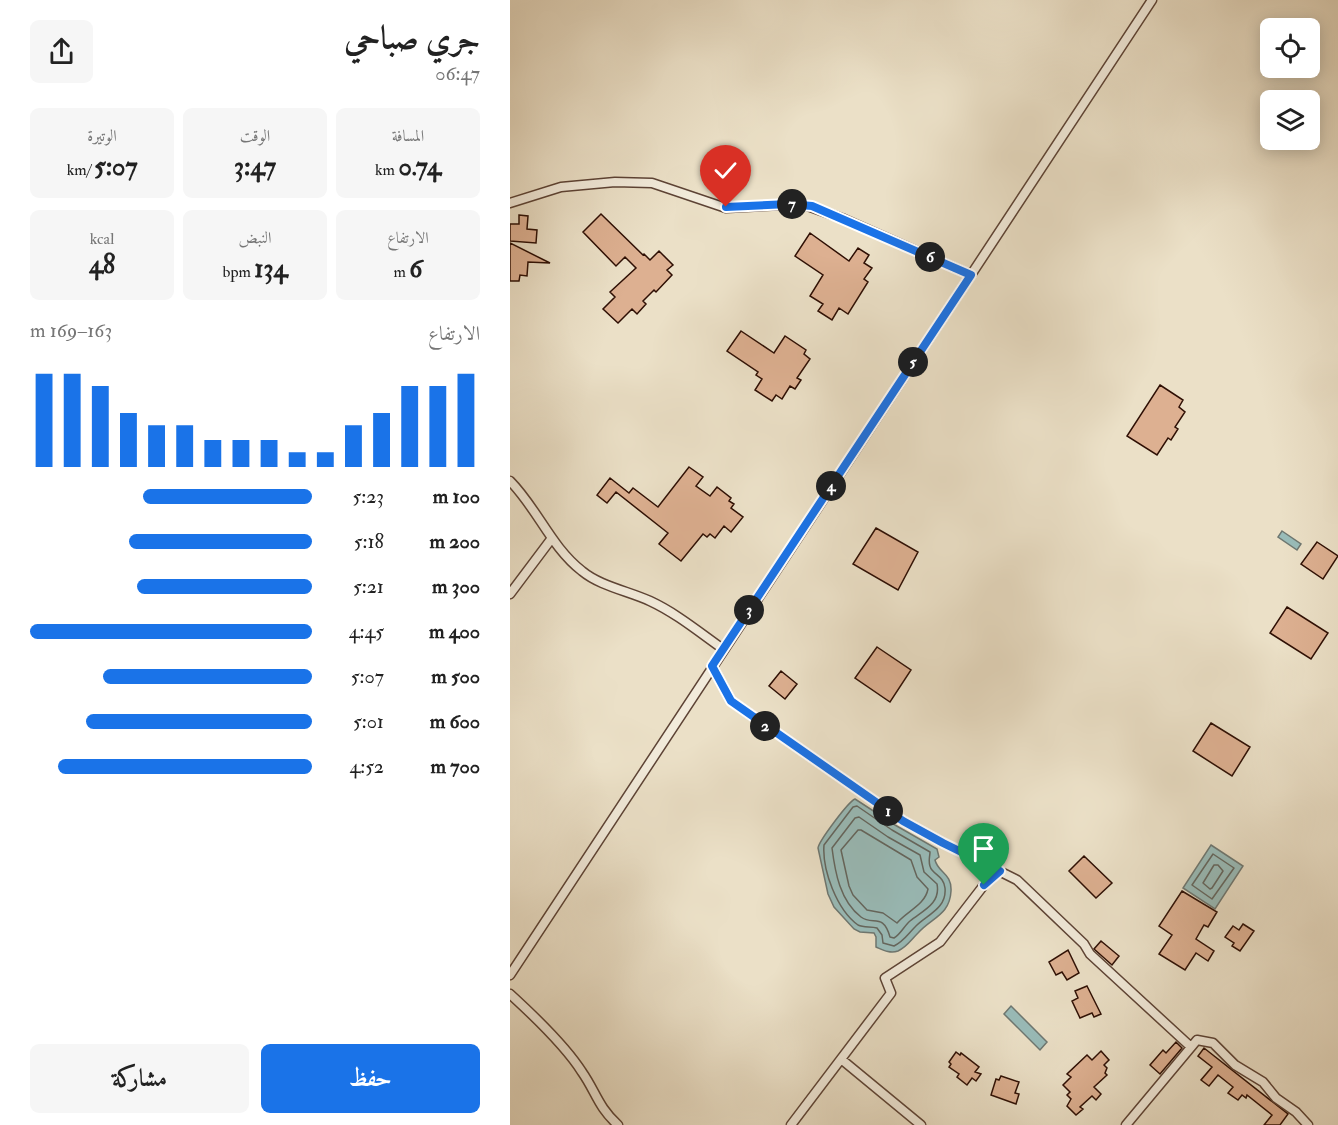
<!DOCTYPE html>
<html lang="ar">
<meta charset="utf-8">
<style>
body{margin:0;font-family:"IM FELL Double Pica",Amiri,serif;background:#f6f6f6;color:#222;direction:rtl;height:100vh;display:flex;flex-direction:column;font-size:22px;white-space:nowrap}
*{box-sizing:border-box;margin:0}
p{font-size:20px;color:#767676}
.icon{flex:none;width:33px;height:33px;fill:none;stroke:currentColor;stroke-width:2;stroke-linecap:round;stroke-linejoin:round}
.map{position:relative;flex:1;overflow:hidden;direction:ltr}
.sheet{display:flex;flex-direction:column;background:#fff;width:510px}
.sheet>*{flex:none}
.buttons{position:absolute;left:750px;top:18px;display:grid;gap:12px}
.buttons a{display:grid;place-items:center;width:60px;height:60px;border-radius:9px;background:#fff;box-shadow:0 3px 15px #0003;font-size:30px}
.pin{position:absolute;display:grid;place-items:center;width:51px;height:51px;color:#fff;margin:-62px -26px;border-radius:50% 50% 50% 0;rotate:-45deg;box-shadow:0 0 6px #0007}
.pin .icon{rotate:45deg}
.km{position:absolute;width:30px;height:30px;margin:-15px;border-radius:50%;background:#222;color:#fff;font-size:16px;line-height:30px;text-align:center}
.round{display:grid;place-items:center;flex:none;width:63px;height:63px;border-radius:9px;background:#f6f6f6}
.overview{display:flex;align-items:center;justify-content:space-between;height:102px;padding:0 30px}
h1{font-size:33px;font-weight:800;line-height:45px}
.figures{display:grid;grid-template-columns:repeat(3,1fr);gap:9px;height:102px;padding:6px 30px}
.figures div{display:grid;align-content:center;border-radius:9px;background:#f6f6f6;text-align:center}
.figures b{font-size:26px;font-weight:800}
.figures small{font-size:16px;font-weight:400}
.figures p{font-size:16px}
.chart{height:168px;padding:12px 30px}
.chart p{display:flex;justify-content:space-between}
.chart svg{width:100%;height:108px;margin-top:6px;stroke:#1a73e8;stroke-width:6}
.action{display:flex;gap:12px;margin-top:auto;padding:12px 30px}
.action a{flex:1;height:69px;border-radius:9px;background:#1a73e8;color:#fff;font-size:24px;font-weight:800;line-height:69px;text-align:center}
.action a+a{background:#f6f6f6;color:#222}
ul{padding:0 30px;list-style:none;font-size:20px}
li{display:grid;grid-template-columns:96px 72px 1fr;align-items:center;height:45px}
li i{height:15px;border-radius:8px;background:#1a73e8}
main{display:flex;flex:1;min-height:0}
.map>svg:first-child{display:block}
.water{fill:#99bcb9;stroke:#6e7771;stroke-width:1.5}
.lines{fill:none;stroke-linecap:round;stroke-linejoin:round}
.shore{stroke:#64665e;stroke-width:1.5}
.building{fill:#ddb091;stroke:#2e0f04;stroke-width:1.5}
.minor-casing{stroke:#5d4335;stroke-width:11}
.minor{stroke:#f2ebdb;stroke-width:8}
.route-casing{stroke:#fff;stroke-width:12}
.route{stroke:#1a73e8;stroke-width:8}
</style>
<main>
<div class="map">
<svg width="828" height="1125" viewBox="0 0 828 1125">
<rect width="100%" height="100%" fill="#ebe0c7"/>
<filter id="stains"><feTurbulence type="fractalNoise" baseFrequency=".00333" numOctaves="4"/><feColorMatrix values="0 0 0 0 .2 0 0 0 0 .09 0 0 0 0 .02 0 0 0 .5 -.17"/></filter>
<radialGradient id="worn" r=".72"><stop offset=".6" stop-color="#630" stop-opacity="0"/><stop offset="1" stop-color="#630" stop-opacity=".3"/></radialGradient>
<!-- water -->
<path class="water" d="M772 531 791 544 787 550 768 537Z
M345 799 385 825 427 849 429 857 425 860C428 873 442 873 441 891 440 915 421 918 408 933 401 940 397 947 388 951 380 954 373 950 366 947V937L364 933 350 932 344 929 324 907 318 894 308 848C309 841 338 802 345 799Z
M701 845 733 866 705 909 673 888Z
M501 1006 537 1042 530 1050 494 1014Z"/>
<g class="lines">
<!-- shore -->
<path class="shore" d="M347 806 382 830 420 852C420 857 417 864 422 870 427 876 434 878 435 888 437 909 416 915 405 927 397 935 394 941 384 946L373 943 372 935 367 928C361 926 354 928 348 925 327 910 312 870 314 845L343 807Z
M349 817 378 837 410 855 414 872 427 884C431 904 412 911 400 921 394 926 391 934 384 938L380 937C373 912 363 926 351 917 330 901 325 872 322 848L345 818Z
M348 830H351L401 860 407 877 418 889C415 905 397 911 387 923L373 913 357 910 343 895 339 886 331 850Z
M703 854 724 868 702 899 682 885Z
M704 865H708L713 871 702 888 700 889 693 883Z"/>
</g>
<!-- building -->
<path class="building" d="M91 214 133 255 134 254 140 260 149 251 163 265 157 270 162 275 146 292 144 290 133 301 136 304 127 314 122 309 108 323 93 309 105 297 100 292 126 268 115 257 106 266 73 232Z
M9 215 18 216 17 229 27 230 26 243 0 241V224H9Z
M300 233 339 261 348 248 359 255 354 263 362 268 354 279 358 282 338 314 329 308 322 320 308 311 313 304 300 296 313 275 285 256Z
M0 243 40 263 18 262 17 276 10 275 9 281H0Z
M231 331 264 353 275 336 296 350 294 354 300 359 287 378 291 380 285 389 280 386 272 399 266 395 262 401 245 390 252 379 246 375 248 372 217 351Z
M650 385 673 400 669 407 675 412 665 427 668 429 661 440 658 438 647 455 617 436Z
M179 467 193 477 186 486 200 496 207 487 221 498 219 501 224 504 221 508 233 517 221 532 214 526 205 538 200 534 197 537 193 534 171 561 149 544 158 533 106 492 97 503 87 495 100 478 119 493 123 488 148 507Z
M366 528 408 552 388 590 343 564Z
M807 542 828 556 813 579 791 564Z
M777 607 818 633 801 659 760 633Z
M367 647 401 670 380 702 345 678Z
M271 671 287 684 275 699 259 686Z
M701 723 740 747 722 776 683 751Z
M574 856 602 883 586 898 559 871Z
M672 891 707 912 698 927 694 925 686 939 704 951 698 961 686 953 675 970 649 954 662 935 649 926Z
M733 924 744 931 730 951 722 946 724 943 715 937 723 926 729 930Z
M591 941 609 956 602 965 584 949Z
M558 950 569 973 557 980 552 972 546 975 539 962Z
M577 986 591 1014 584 1017 582 1013 570 1018 562 1001 568 998 565 991Z
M666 1042 672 1048 650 1074 640 1065 653 1050 656 1053Z
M694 1048 778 1114 770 1125H754L762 1115 737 1095 736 1098 732 1095 728 1100 718 1093 723 1087 708 1075 699 1086 691 1080 702 1067 688 1056Z
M591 1051 599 1060 594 1065 597 1068 595 1073 597 1075 584 1087 591 1094 586 1100 582 1096 570 1107 573 1109 566 1115 557 1106 561 1099 557 1095 560 1092 553 1085 561 1077 557 1074 577 1055 582 1060Z
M446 1052 450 1055 451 1053 469 1067 465 1072 471 1074 466 1081 462 1078 457 1085 447 1077 449 1074 439 1067 441 1064 439 1062Z
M491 1076 509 1082 505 1093 509 1094 506 1104 481 1095 486 1079 489 1080Z"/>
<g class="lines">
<!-- minor casing -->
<g class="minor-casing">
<path id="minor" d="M0 203 51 187 105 182 142 183 216 208 292 204 334 219 461 275
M0 481C27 508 41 547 72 571 90 586 118 591 140 601 166 613 189 632 213 649
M0 594 42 538
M202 666 221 701 393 821 433 843 507 880 574 944 580 954 681 1047
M0 975 642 0
M0 994C23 1015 55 1045 72 1072 86 1092 88 1107 108 1125
M331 1059 411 1125
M281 1125 381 993 375 978 430 942 474 885 490 871
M616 1125 687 1040 703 1043 725 1065 753 1082 766 1098 786 1112 798 1125"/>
</g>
<!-- minor -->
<use href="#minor" class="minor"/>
</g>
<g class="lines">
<!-- route casing -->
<g class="route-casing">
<path id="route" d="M216 207 279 204 302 206 461 275 202 666 221 701 393 821 433 843 490 871 474 885"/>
</g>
<!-- route -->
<use href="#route" class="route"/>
</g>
<rect width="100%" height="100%" filter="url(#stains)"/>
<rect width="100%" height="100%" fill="url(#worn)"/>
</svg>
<div class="buttons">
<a><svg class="icon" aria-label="locate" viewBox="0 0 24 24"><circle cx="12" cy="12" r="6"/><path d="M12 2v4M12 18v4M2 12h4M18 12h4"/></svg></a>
<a><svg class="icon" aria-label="layers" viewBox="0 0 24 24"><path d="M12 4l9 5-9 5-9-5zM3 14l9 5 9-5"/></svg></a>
</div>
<div class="pin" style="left:474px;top:885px;background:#1e9e55"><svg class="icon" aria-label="arrive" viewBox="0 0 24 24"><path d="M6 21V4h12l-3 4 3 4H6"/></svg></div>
<div class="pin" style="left:216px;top:207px;background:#d93025"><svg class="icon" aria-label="check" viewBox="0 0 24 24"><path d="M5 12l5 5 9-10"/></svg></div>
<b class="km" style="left:378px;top:811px">1</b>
<b class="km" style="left:255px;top:726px">2</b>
<b class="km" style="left:239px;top:610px">3</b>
<b class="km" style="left:321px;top:486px">4</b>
<b class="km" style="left:403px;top:362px">5</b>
<b class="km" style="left:420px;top:257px">6</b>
<b class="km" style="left:282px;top:204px">7</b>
</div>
<section class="sheet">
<div class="overview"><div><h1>جري صباحي</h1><p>06:47</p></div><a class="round"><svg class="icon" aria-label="share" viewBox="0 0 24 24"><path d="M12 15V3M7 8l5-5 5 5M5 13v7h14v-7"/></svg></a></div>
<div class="figures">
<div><p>المسافة</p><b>0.74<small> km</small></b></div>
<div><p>الوقت</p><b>3:47</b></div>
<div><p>الوتيرة</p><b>5:07<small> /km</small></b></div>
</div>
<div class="figures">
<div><p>الارتفاع</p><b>6<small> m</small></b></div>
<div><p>النبض</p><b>134<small> bpm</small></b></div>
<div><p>kcal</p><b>48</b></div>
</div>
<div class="chart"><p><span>الارتفاع</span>163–169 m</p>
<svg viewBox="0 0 160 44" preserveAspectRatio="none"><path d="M5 44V6M15 44V6M25 44V11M35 44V22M45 44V27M55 44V27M65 44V33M75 44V33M85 44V33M95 44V38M105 44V38M115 44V27M125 44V22M135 44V11M145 44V11M155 44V6"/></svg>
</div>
<ul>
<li><b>100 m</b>5:23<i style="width:60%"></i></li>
<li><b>200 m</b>5:18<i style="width:65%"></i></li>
<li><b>300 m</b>5:21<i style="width:62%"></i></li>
<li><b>400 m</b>4:45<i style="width:100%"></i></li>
<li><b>500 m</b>5:07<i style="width:74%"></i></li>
<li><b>600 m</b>5:01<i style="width:80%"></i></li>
<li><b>700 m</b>4:52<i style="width:90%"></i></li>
</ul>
<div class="action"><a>حفظ</a><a>مشاركة</a></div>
</section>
</main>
